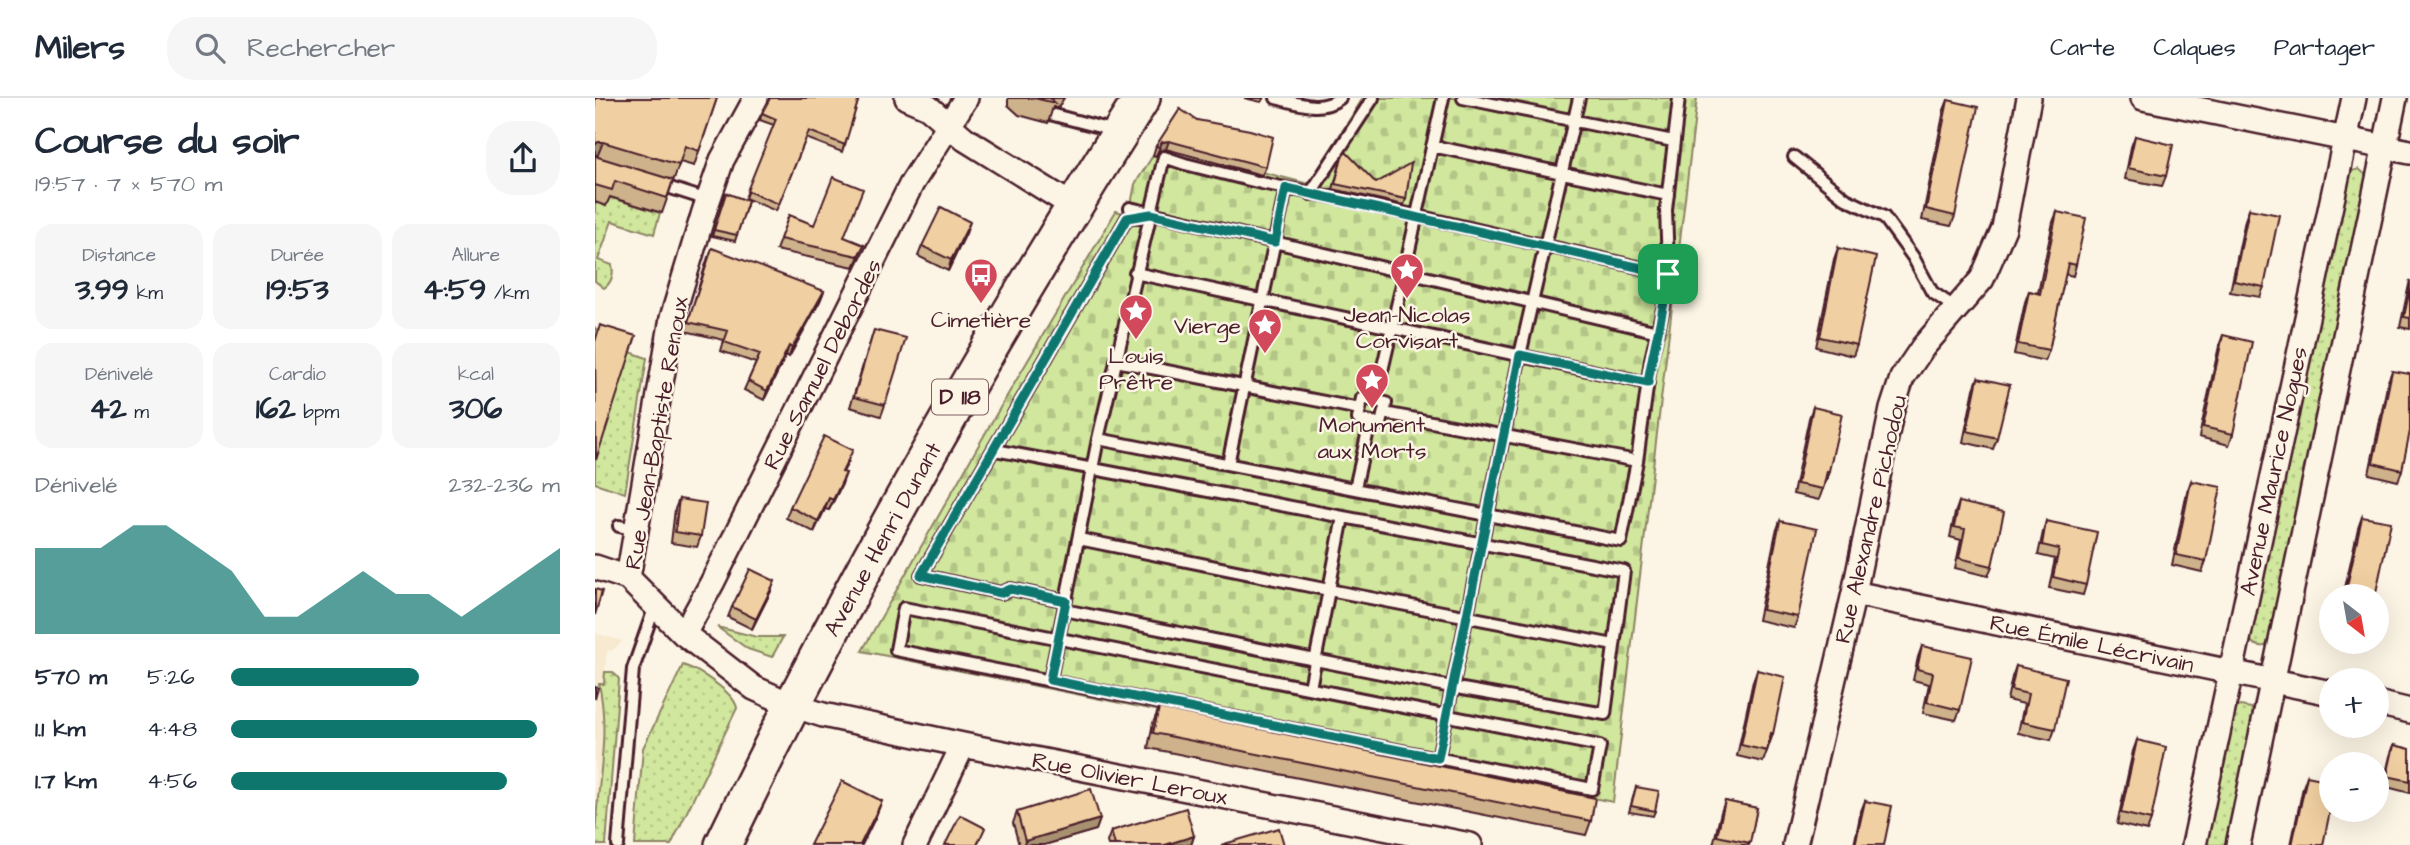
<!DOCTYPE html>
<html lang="fr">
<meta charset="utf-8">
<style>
body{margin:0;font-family:"Architects Daughter",sans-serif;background:#f6f6f7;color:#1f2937;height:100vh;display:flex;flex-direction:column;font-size:26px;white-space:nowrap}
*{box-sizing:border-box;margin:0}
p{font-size:23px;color:#747a83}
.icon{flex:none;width:38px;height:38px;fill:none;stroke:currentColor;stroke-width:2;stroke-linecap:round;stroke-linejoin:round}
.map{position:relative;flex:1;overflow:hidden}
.details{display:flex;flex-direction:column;background:#fff;width:595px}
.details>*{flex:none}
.needle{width:46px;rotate:149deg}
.tools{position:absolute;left:1724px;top:486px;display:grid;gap:14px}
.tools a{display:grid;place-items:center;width:70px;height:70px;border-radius:50%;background:#fff;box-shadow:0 7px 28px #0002;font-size:35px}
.pin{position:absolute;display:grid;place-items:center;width:60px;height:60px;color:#fff;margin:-30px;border-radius:14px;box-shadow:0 4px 10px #0006}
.round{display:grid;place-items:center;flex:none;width:74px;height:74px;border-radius:28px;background:#f6f6f7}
.head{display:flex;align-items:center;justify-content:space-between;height:119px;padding:0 35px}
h1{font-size:38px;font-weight:700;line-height:52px}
.stats{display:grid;grid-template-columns:repeat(3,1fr);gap:10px;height:119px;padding:7px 35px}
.stats div{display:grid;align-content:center;border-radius:18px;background:#f6f6f7;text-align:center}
.stats b{font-size:30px;font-weight:700}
.stats small{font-size:19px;font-weight:400}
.stats p{font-size:19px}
.chart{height:196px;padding:14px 35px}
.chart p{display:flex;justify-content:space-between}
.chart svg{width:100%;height:126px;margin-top:7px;fill:#0f766e;opacity:.7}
ul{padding:0 35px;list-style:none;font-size:23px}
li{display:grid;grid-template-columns:112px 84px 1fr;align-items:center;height:52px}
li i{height:18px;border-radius:9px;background:#0f766e}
header{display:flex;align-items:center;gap:42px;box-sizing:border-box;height:98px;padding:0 35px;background:#fff;border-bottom:2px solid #e0e1e3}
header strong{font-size:33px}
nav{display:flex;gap:38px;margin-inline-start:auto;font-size:24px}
.search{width:490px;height:63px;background:#f6f6f7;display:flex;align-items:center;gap:18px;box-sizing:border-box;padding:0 24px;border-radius:28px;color:#747a83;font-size:26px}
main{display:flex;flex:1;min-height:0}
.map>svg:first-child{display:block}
.built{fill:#f8ead1}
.grass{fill:url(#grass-dots);stroke:#8d8364;stroke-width:2}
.cemetery{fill:url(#cemetery-stones);stroke:#8d8364;stroke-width:2}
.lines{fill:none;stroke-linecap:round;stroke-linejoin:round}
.service-casing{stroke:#4a1f2b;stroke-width:16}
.minor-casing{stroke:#4a1f2b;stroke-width:28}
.primary-casing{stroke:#4a1f2b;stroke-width:40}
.service{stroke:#fcf5e5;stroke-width:10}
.minor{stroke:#fcf5e5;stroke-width:23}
.primary{stroke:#fcf5e5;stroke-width:35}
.wall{fill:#ceb28b;stroke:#4a1f2b;stroke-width:2}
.shaded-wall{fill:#a89171;stroke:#4a1f2b;stroke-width:2}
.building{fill:#f0cfa2;stroke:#4a1f2b;stroke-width:2}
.route-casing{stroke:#fff;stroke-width:14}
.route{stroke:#0f766e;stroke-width:9}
.labels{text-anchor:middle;stroke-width:5;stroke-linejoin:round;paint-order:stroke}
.shield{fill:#fcf5e5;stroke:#7f5f63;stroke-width:2}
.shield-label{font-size:21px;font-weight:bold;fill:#4a1f2b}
.poi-label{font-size:23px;fill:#4a1f2b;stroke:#fcf5e5}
.street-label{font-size:23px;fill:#4a1f2b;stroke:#fcf5e5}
</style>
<header>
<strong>Milers</strong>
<div class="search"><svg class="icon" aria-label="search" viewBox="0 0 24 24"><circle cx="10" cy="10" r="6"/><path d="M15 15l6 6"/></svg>Rechercher</div>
<nav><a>Carte</a><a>Calques</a><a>Partager</a></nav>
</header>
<main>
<section class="details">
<div class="head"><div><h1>Course du soir</h1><p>19:57 · 7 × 570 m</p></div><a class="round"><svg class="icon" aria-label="share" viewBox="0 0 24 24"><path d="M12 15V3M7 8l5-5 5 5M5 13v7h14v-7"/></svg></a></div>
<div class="stats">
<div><p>Distance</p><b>3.99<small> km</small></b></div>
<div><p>Durée</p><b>19:53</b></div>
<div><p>Allure</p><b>4:59<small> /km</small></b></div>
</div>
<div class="stats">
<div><p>Dénivelé</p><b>42<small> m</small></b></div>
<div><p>Cardio</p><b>162<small> bpm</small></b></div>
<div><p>kcal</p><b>306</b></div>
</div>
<div class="chart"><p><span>Dénivelé</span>232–236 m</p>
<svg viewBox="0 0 160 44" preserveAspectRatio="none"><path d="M0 44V14L10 14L20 14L30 6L40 6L50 14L60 22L70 38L80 38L90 30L100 22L110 30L120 30L130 38L140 30L150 22L160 14V44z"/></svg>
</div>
<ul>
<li><b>570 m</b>5:26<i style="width:57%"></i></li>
<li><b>1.1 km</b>4:48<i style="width:93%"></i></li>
<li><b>1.7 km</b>4:56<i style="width:84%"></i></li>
</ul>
</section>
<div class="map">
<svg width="1815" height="747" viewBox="0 0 1815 747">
<defs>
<pattern id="grass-dots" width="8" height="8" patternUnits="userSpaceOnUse" patternTransform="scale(1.75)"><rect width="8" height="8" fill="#d0e79d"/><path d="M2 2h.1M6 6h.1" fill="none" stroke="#b4c687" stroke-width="1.8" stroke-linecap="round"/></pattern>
<pattern id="cemetery-stones" width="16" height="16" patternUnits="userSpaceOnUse" patternTransform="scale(1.75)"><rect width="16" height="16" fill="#d0e79d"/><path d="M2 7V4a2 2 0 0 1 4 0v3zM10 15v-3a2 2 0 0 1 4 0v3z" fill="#b4c687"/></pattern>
</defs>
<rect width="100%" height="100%" fill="#fcf5e5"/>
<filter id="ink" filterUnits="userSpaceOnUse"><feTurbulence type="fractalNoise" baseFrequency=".0143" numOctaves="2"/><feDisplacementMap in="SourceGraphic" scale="14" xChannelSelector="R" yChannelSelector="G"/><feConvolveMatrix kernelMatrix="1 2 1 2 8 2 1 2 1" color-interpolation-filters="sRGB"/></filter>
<g filter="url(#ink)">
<!-- built -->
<path class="built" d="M0 535 28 543 18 552 12 553 10 574H18L24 581 11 747H0Z"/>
<!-- grass -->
<path class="grass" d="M1764 71 1772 78 1676 541 1670 548C1663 549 1656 546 1654 539L1753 74Z
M14 99 65 115 59 136 17 123 3 162 17 167C19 175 17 185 9 190L0 183V104Z
M0 230C15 247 31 253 52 260L30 395 0 385Z
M122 529 162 539H188L177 559 153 551Z
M88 567C103 572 139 594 142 610L76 747H40L48 650Z
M10 574H18L24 581 11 747H0C0 693 16 640 4 586H9Z
M1645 608 1656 610 1660 617 1633 747H1609L1640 611Z"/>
<!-- cemetery -->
<path class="cemetery" d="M768 0H1102L1018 704 267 553 399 320 521 113 534 117 540 86 564 48 714 86Z"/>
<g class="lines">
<!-- service casing -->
<g class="service-casing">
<path id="service" d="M681 0C703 5 725 15 745 0
M868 0 1078 43
M455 16 520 33
M837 48 1073 97
M1199 59 1251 101 1289 119 1318 159 1337 194 1362 211
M63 86 113 102
M715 96 778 0
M535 110 802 173
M811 166 848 0
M540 175 1053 285
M817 176 1063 234
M521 263 765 311
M767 300 791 305 786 326 763 321Z
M780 303 808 182
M789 315 1042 363
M503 341 1026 443 1042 363 1056 261 1070 202 1073 167 1071 112 1084 0
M400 352 1029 473 1010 616 856 589 469 512
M633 366 691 90
M760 390 775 324
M24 428 42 432
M484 441 734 492 1019 547
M471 503 416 491 406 495 326 477 532 120 556 116
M309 510 1005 648 997 691 301 552Z
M455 582 503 341 569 59 590 66 666 85 753 102 1073 176
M715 590 748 419
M843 660 925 257 984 0
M23 747 38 571 60 508"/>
</g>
<!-- minor casing -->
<g class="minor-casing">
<path id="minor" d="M312 0 333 9 370 41 478 108
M1548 0 1815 54
M0 469 33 480 89 536 159 590 197 607 228 617 368 647 875 747
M33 480 77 220 109 114 127 62 161 0
M1259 495 1736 595
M89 536 117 485 317 85 371 0
M1782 605 1815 613
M320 747 368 647
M1200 747 1259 495 1297 311 1307 280 1328 249 1387 181 1409 130 1434 0
M1599 747 1759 0
M1643 747 1800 0"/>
</g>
<!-- primary casing -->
<g class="primary-casing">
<path id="primary" d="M128 747C252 489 394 241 547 0"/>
</g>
<!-- service -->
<use href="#service" class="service"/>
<!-- minor -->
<use href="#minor" class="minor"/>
<!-- primary -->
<use href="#primary" class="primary"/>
</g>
<!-- wall -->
<path class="wall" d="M0 0H122L99 68 85 64 67 115 15 99 11 108 0 104Z
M264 0 247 54 211 40 181 113 150 100 179 27 165 22 167 15Z
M413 0H469L463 10 458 9 453 25 424 17 413 7Z
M649 0H669L666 4Z
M1353 2 1360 118 1356 128 1327 122 1349 12Z
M602 22 671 69 667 77 571 51 564 53 561 58 558 57 561 48Z
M1540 38 1571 78 1567 88 1530 81 1536 49Z
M747 59 781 85 811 101 809 107 738 91Z
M131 95 153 103 140 143 117 138Z
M1654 111 1669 189 1665 199 1635 194 1650 122Z
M1462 114 1481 167 1478 178 1470 176 1454 252 1450 263 1419 256 1430 204 1434 193 1443 195 1458 124Z
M194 117 269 147 259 169 181 152Z
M371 135 353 173 323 158 327 148Z
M1243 150 1262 247 1258 258 1221 249 1239 161Z
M113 159 229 193 225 203 194 259 191 257 169 302 149 292 161 265 126 253 129 242 90 233Z
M1815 182V231L1805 229Z
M279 232 290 307 286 318 255 309Z
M1628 237 1638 336 1634 347 1604 339 1624 248Z
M1797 273 1807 372 1803 383 1774 376 1793 283Z
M1383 280 1402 340 1398 351 1368 344 1379 291Z
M1218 309 1234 373 1231 384H1230L1224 402 1198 396 1214 320Z
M254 363 248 374 247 386 234 412 230 411 219 434 191 420 195 409Z
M1596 383 1611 463 1607 474 1577 467 1592 394Z
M84 401 106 438 102 449 76 445 80 411Z
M1364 404 1397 468 1393 478 1360 470 1366 442 1355 439 1360 415Z
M1767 419 1780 499H1748L1763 430Z
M1185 423 1203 519 1199 530 1163 522 1181 434Z
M1451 423 1491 487 1488 497 1454 490 1460 461 1443 457 1448 434Z
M176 493 157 531 133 519 137 509Z
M1327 548 1365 612 1361 622 1328 615 1334 586 1318 582 1323 559Z
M1421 568 1460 631 1456 642 1423 635 1429 606 1412 602 1417 579Z
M1162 572 1178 636 1168 664 1142 658 1158 583Z
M564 610 996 723 991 737 553 650 558 625Z
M1542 642 1556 722 1552 733 1522 726 1538 653Z
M1799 647 1815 651V695L1788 688 1795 658Z
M1712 678 1728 747H1696L1708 689Z
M1041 689 1060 713 1058 718 1034 714Z
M1130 703 1162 710 1154 747H1118L1126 714Z
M1270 703 1289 747H1259L1266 713Z
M422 714 505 721 501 732 449 747H424L418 725Z
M516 733 599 738 596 747H513L512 744Z"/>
<!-- shaded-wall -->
<path class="shaded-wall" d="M574 43 571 51 564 53 561 58 567 44Z
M3 44H8L2 59 0 60V47Z
M375 124 371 135 353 173 356 162Z
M229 193 225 203 194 259 197 250Z
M194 248 191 257 169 302 172 293Z
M251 375 247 386 234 412 238 402Z
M234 400 230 411 219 434 223 423Z
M180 483 176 493 157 531 161 521Z
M287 703 281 718 267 747H265Z
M505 721 501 732 449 747H429L430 743Z
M599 738 596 747H570Z"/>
<!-- building -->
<path class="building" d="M0 0H122L104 53 90 48 84 67 8 44H3L0 47Z
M175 0H264L250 47 214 33 184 106 152 93 181 21 167 15Z
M439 0H455L460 5Z
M1353 2 1383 9 1360 118 1331 111Z
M585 11 602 22 655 32 678 39 671 69 574 43 567 44 564 49 561 48Z
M1540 38 1578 47 1571 78 1533 70Z
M751 54 781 85 816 65 811 101 740 86 747 59Z
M0 56 3 59 78 82 72 100 20 83 17 92 0 87Z
M238 79 268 91 249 139 269 147 263 158 185 141 194 117 219 127Z
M131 95 153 103 142 137 119 132Z
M346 109 375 124 356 162 327 148Z
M1654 111 1684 117 1669 189 1639 183Z
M1462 114 1491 120 1481 167 1473 165 1454 252 1423 246 1434 193 1445 196Z
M117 150 229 193 197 250 194 248 172 293 153 283 165 256 129 244 133 233 93 224Z
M1243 150 1281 159 1262 247 1225 239Z
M1815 190V220L1809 219Z
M5 227 41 238 1 362 0 244Z
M279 232 311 240 290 307 259 299Z
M1628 237 1657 244 1638 336 1608 329Z
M1797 273 1815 276V333L1807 372 1778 365Z
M1383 280 1415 287 1402 340 1372 333Z
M1218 309 1247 316 1234 373H1232L1228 391 1202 386Z
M229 338 258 352 247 374 251 375 238 402 234 400 223 423 195 409Z
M1596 383 1626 389 1611 463 1581 457Z
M84 401 111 405 106 438 80 434Z
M1364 404 1409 414 1397 468 1364 460 1370 431 1359 429Z
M1767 419 1796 424 1780 499 1751 493Z
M1185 423 1222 431 1203 519 1167 512Z
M1451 423 1502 434 1491 487 1458 479 1464 451 1447 447Z
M155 471 180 483 161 521 137 509Z
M0 491 7 493 0 517Z
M1327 548 1377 559 1365 612 1332 604 1338 575 1322 571Z
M1421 568 1471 580 1460 631 1427 624 1433 596 1416 592Z
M1162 572 1190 579 1178 636 1176 635 1172 653 1146 647Z
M0 589 3 590 0 601Z
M564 610 1000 700 996 723 558 635Z
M1542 642 1571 649 1556 722 1526 715Z
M1799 647 1815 651V683L1792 678Z
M1712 678 1736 683V708L1728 747H1697Z
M247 683 287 703 265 747H215Z
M1041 689 1064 693 1060 713 1036 708Z
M496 691 505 721 430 743 422 714Z
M1130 703 1162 710 1155 745 1122 738Z
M1270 703 1297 708 1289 747H1260Z
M591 710 599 738 570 747H520L516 733Z
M365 717 390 730 382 747H350Z
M684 730 689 747H626Z"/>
</g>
<g class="lines" filter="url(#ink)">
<!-- route casing -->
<g class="route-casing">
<path id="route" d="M691 90C819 118 945 148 1073 176 1070 213 1058 248 1053 285L925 257 843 660 455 582 471 503 416 491 406 495 326 477 532 120 556 116 680 144Z"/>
</g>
<!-- route -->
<use href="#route" class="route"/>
</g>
<!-- icons -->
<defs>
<g id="sight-pin" transform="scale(1.75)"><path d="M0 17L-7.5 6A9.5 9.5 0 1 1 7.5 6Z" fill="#d1495b" stroke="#fcf5e5"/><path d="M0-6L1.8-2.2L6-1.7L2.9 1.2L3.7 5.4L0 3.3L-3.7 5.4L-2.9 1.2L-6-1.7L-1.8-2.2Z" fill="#fff"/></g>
<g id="bus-pin" transform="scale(1.75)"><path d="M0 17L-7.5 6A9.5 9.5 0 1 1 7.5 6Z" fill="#d1495b" stroke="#fcf5e5"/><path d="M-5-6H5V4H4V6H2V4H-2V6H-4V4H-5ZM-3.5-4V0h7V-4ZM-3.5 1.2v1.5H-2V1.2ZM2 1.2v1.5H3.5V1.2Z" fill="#fff"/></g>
</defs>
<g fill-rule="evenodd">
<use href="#sight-pin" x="812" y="172"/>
<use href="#bus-pin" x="386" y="177"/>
<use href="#sight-pin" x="541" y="213"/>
<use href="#sight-pin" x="670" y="227"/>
<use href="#sight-pin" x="777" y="282"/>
</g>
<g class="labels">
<!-- shield labels -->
<rect class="shield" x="337" y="281.5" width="56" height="35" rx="5"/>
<g class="shield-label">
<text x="365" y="306">D 118</text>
</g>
<!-- poi labels -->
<g class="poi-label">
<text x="812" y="224">Jean-Nicolas<tspan x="812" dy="26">Corvisart</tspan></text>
<text x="386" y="229">Cimetière</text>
<text x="646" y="235" text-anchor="end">Vierge</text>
<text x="541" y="265">Louis<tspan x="541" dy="26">Prêtre</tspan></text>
<text x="777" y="334">Monument<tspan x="777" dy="26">aux Morts</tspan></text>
</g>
<!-- street labels -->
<g class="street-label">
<text transform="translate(227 266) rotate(-63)" y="8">Rue Samuel Debordes</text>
<text transform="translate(61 335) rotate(-80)" y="8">Rue Jean-Baptiste Renoux</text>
<text transform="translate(1678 373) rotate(-78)" y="8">Avenue Maurice Nogues</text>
<text transform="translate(1275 421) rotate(-77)" y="8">Rue Alexandre Pichodou</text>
<text transform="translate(287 441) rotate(-61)" y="8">Avenue Henri Dunant</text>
<text transform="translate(1497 545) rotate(12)" y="8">Rue Émile Lécrivain</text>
<text transform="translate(535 680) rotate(11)" y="8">Rue Olivier Leroux</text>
</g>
</g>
</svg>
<div class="tools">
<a><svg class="needle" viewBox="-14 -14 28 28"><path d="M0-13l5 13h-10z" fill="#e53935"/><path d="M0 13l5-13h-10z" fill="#747a83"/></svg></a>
<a>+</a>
<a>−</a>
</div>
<div class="pin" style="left:1073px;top:176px;background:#1e9e55"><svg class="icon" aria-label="arrive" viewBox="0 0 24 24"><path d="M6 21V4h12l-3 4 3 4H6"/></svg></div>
</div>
</main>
